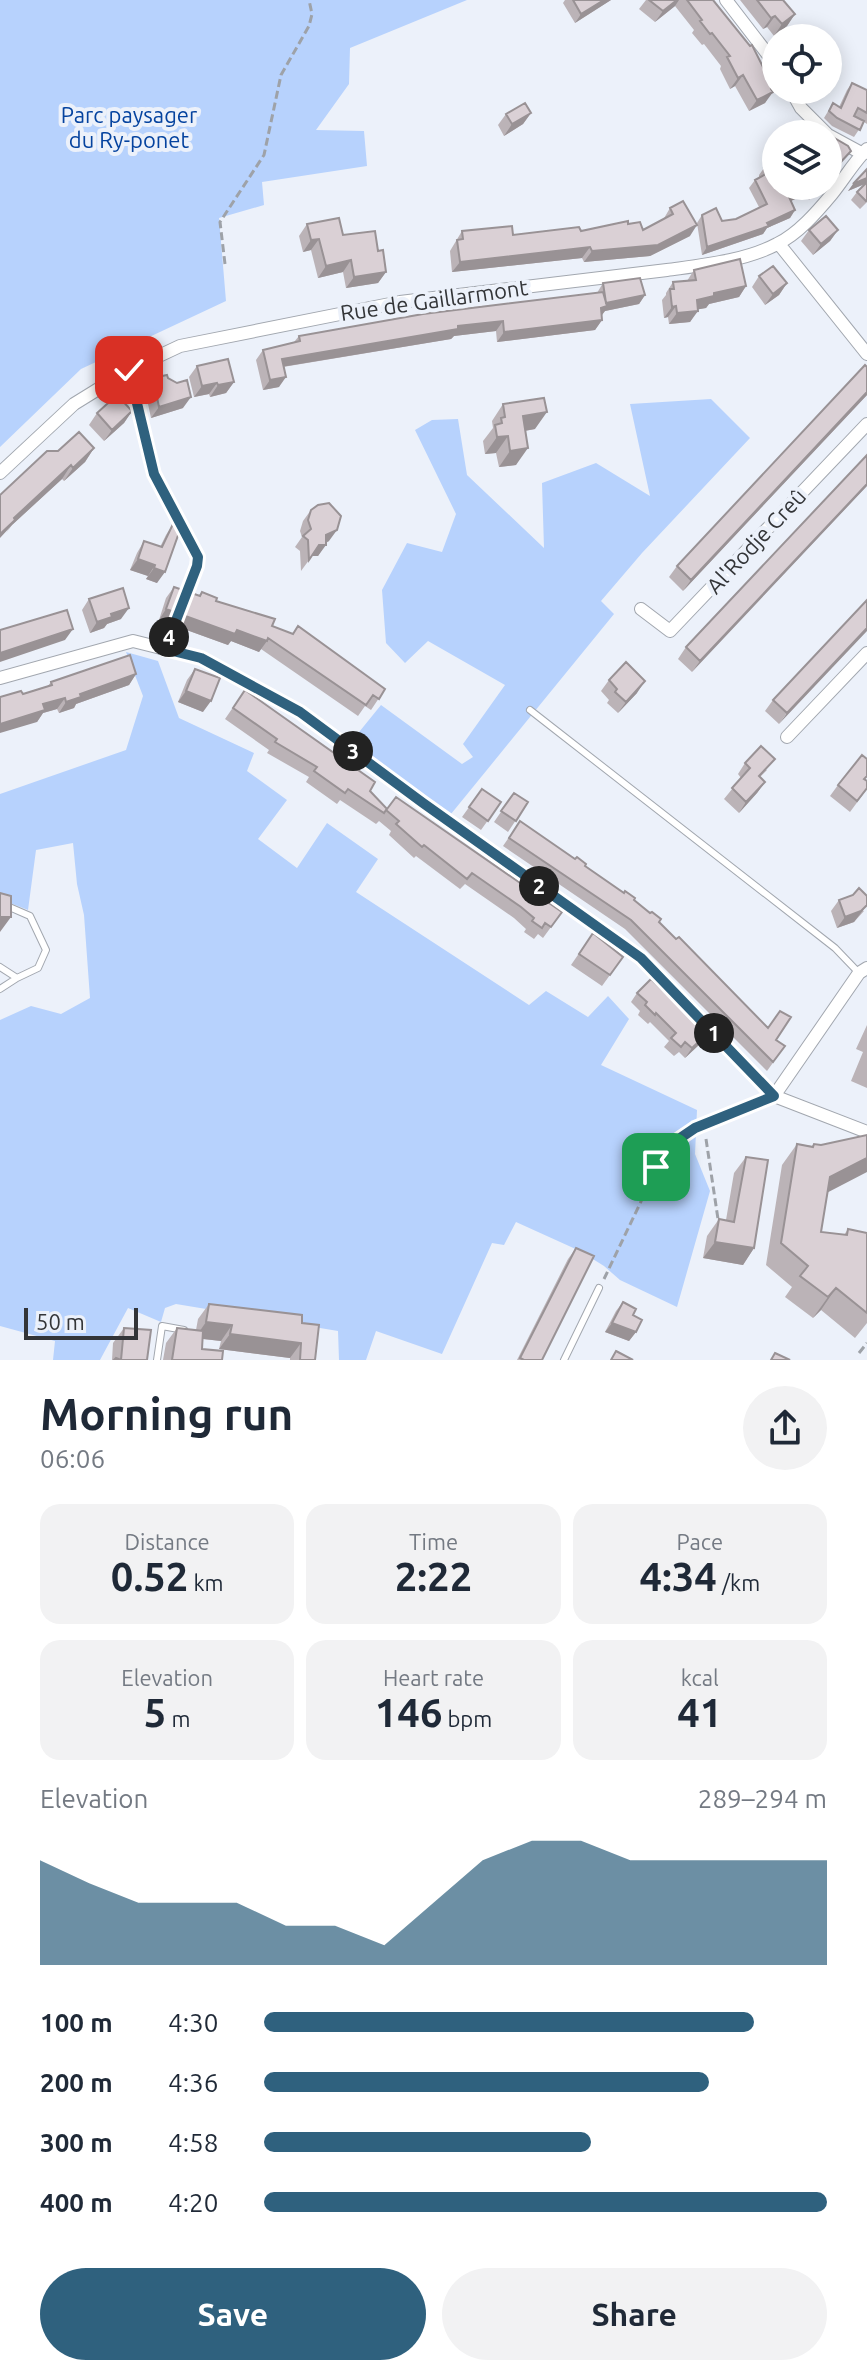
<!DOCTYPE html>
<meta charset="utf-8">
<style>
body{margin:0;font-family:Ubuntu,sans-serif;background:#f2f2f3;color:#1f2937;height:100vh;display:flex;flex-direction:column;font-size:30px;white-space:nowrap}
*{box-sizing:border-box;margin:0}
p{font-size:26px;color:#747a83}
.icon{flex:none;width:44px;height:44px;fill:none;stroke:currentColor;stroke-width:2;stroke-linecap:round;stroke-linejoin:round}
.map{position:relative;height:1360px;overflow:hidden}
.drawer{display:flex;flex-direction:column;background:#fff;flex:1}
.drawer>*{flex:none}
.fabs{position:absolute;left:762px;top:24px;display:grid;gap:16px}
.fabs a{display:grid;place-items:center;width:80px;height:80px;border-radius:50%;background:#fff;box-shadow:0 4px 20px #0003;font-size:40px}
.scale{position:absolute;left:24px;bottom:20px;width:114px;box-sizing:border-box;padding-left:8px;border:4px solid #333538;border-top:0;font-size:22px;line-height:28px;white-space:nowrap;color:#333538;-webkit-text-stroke:6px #ecf1fa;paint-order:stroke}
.pin{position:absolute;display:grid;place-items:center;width:68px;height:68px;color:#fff;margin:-34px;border-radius:16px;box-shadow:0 4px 12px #0006}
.km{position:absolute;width:40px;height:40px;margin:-20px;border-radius:50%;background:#222;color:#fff;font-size:22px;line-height:40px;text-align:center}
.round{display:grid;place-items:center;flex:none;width:84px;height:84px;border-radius:42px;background:#f2f2f3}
.summary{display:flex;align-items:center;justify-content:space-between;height:136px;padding:0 40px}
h1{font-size:44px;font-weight:700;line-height:60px}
.stats{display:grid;grid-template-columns:repeat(3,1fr);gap:12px;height:136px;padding:8px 40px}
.stats div{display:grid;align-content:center;border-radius:20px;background:#f2f2f3;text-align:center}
.stats b{font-size:40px;font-weight:700}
.stats small{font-size:22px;font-weight:400}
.stats p{font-size:22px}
.chart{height:224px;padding:16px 40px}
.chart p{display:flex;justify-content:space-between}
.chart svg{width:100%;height:144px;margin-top:8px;fill:#2f617e;opacity:.7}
.button{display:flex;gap:16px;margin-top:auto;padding:16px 40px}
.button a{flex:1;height:92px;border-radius:48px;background:#2f617e;color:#fff;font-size:32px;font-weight:700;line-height:92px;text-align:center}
.button a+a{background:#f2f2f3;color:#1f2937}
ul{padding:0 40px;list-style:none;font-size:26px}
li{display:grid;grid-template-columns:128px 96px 1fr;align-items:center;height:60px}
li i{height:20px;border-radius:10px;background:#2f617e}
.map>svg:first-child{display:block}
.green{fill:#b7d2fd}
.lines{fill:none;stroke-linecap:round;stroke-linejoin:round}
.lane-casing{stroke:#a2a7af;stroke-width:8}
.street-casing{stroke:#a2a7af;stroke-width:14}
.path{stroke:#9ea2a8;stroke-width:3;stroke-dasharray:8 4;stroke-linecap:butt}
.lane{stroke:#fff;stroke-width:6}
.street{stroke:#fff;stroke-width:12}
.wall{fill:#bbb3b7}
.shaded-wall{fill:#999295}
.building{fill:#dad0d5;stroke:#999295;stroke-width:2}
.route-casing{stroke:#fff;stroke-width:16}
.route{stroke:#2f617e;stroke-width:10}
.labels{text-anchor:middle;stroke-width:8;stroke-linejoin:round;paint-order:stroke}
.park-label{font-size:22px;fill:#05439f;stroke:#ecf1fa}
.street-label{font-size:22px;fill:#333538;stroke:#ecf1fa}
</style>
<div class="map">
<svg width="867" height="1360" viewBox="0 0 867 1360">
<rect width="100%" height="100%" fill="#ecf1fa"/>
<!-- green -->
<path class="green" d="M0 0H467L350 48 349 84 316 130 364 131 367 166 262 182 264 205 219 218 226 301 81 369 0 447Z
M711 399 750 438 642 553 601 601 614 614 451 814 351 742 381 705 462 764 473 757 463 744 505 685 428 641 405 663 386 643 382 590 407 543 442 552 456 514 415 430 432 420 458 419 467 475 544 548 542 483 596 463 650 496 630 404Z
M126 652 158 661 179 718 254 753 247 771 287 800 258 839 297 868 327 823 378 859 356 892 529 1005 546 991 588 1017 608 996 629 1019 601 1065 697 1110 695 1154 710 1191 677 1307 620 1280 604 1266 580 1251 516 1222 504 1245 492 1243 442 1354 376 1331 366 1360H339L338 1331 176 1304 165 1308 161 1322 128 1308 100 1360H53L55 1341 0 1326V1020L31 1006 61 1014 90 998 84 915 77 884 73 843 36 850 28 910 0 899V794L126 750 143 696Z"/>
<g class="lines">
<!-- lane casing -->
<g class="lane-casing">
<path id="lane" d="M530 710 835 948 859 973
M0 903 30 916 46 950 38 968 17 978
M0 967 17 978 0 989
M157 1360 162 1326 184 1330
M564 1360 599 1288"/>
</g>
<!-- street casing -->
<g class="street-casing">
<path id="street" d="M726 0 776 65
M791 90 801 108 827 134
M828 135 863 154
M779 244 867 354
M0 473 74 404 129 370 180 346 400 302 667 270C703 265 745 261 777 244 798 234 817 212 832 194 844 179 854 162 867 149
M641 609 670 631 867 424
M0 678 133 641 201 658 300 712 423 803 641 958 774 1096 867 1132
M787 737 867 653
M695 1128 774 1096 859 973 867 968"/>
</g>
<!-- path -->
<path class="path" d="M225 264 220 222 264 155 281 75 309 26 312 14 309 0
M133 385 154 474 198 557 197 566 187 593
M169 638 175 623
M706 1139 718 1219
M604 1279 667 1147 685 1135
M859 1353 867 1343"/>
<!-- lane -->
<use href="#lane" class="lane"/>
<!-- street -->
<use href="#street" class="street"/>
</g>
<!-- wall -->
<path class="wall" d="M565 0H611L575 23 563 3Z
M646 0H713L773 87 765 103 749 111 735 86 730 89 720 69 721 66 704 44 702 45 692 33 694 30 675 6 655 22 639 9Z
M740 0H783L795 14 787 26 774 36 767 27 763 29Z
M852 83 867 90V124L864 122 854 137 832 126 824 118 833 103 839 107 847 90Z
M531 113 523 124 504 136 498 125 506 114Z
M764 168 776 186H821L809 200 806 194 791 201 795 210 790 218 767 228 763 234 702 255 697 223 702 215 722 221 736 219 759 207 749 188 755 180 759 178V175Z
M867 169V202L860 209 851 200 857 192 865 184 848 191Z
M670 208 690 236 650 256 584 262 582 258 452 272 450 251 462 231 513 235 581 231 628 224 643 230 663 220Z
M307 224 343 235 378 251 386 272 378 283 346 288 343 272 318 278 311 250 303 252 299 236Z
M809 230H838L830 241 813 255 801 241Z
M694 270 746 286 739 297 709 304 706 308 698 309 690 322 669 324 668 317 664 318 662 300 666 295V293L673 282 687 281Z
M759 276 787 283 779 295 765 305 752 287Z
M603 283 645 295 639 304 605 311 602 315V320L595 330 497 342 496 331 454 336 451 339 283 367 279 387 263 390 256 360 263 350 294 342 299 336 597 293Z
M197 366 234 382 226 393 210 397 209 394 194 397 189 377Z
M867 367V395L683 591 669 577 677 566Z
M153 378 183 408 151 418 145 390Z
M503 404 535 429 525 431 516 465 499 467 496 453 485 454 483 441 493 428 492 421Z
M132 411 124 423 104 441 89 425 97 413Z
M94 448 85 462 64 481 62 479 12 525 6 533 58 451Z
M867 455 692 672 678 659 686 647Z
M311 510 329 541 326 543 318 556H312L301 571 300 551 295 547 302 537 300 531 303 521Z
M173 524 157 583 146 579 148 576 130 570 137 553 144 541 160 547 166 535Z
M174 587 199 596 202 592 216 601 272 626 385 689 371 710 365 706 358 716 261 649 259 652 231 641 228 645 159 620 166 598Z
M89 599 121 619 107 624 104 628 90 633 82 610Z
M867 600 779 724 765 711 773 700Z
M195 669 203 712 178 702 187 680Z
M136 674 129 685 76 704 74 708 59 713 57 709 43 713 37 722 23 694 48 686 51 682Z
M609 680 637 693 618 713 607 703 609 700 601 691Z
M245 690 370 791 387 809 562 912 543 938 538 934 534 939 524 932 526 929 514 918 465 884 460 889 416 856 414 858 389 835 391 831 379 821 376 824 340 800 337 804 306 782 309 777 267 753 269 750 225 719Z
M745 763 767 770 760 777 765 782 757 793 739 813 724 799 741 778 738 774Z
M865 780 867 789 850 812 830 796 838 785Z
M482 789 501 802 481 830 462 817Z
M514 793 528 802 508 832 494 822Z
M520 821 634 900 659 922 776 1040 785 1046 767 1071 625 929 503 846Z
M839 900 864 911 854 922 837 928 831 911Z
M593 933 623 957 602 986 571 965Z
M637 993 701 1043 685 1058 679 1052 674 1056 664 1047 669 1041 650 1022 648 1024 638 1015 640 1011 631 1002Z
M867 1025V1088L851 1081 863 1052 856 1049Z
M797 1144 812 1146 814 1144 828 1192 821 1232 844 1235 848 1229 867 1233V1323L855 1338 821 1310 813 1318 785 1297 792 1287 766 1265 782 1165Z
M746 1157 754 1248 743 1265 703 1258 707 1236 719 1219 726 1220 734 1173Z
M576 1248 542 1360H517L568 1259Z
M623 1302 633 1315 636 1332 629 1341 605 1332 616 1311Z
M209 1304 302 1323 315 1360H290V1358L219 1349 221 1341 203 1339 202 1349 222 1360H163L166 1343 177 1328 196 1330 198 1319Z
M124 1328 147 1360H112L113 1343Z"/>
<!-- shaded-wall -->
<path class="shaded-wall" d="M604 0H611L575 23 581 14Z
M677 0H679L675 6 655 22 663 11Z
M795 14 787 26 774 36 782 24Z
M775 16 767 27 763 29 771 18Z
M743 75 735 86 730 89 738 78Z
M773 87 768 94 773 92 765 103 749 111 757 100Z
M531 113 523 124 504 136 512 124Z
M867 178V183L848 191 853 184Z
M811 186 806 194 784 204 789 197Z
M795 210 790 218 767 228 763 234 702 255 707 247 767 223Z
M697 225 690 236 650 256 584 262 592 251Z
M838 230 830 241 813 255 821 244Z
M319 239 311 250 303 252 311 240Z
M590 247 582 258 452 272 460 262Z
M351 260 343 272 318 278 326 266Z
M386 272 378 283 346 288 354 277Z
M787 283 779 295 765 305 773 294Z
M746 286 739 297 709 304 706 308 689 311 697 300 714 293Z
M645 295 639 304 605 311 601 316 594 317 606 303Z
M676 306 668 317 664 318 672 307Z
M698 311 690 322 669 324 677 313Z
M602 320 595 330 497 342 504 332Z
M503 321 496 331 454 336 451 339 275 368 282 359 458 326Z
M286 377 279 387 263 390 270 380Z
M234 382 226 393 210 397 218 385Z
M217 383 209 394 194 397 202 386Z
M867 392V395L683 591 691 580Z
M191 397 183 408 151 418 159 407Z
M132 411 124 423 104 441 112 430Z
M547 412 535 429 512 433 523 416Z
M508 436 496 453 485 454 497 437Z
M94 448 85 462 64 481 73 468Z
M528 448 516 465 499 467 510 451Z
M71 465 62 479 12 525 0 538V534L14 518Z
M867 484V486L692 672 700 661Z
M337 530 329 541 321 545H326L318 556H312L326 535Z
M138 559 155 565 148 576 130 570Z
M154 568 165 572 157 583 146 579Z
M129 608 121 619 107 624 104 628 90 633 97 622 111 614Z
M166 609 237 630 267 641 259 652 231 641 228 645 159 620Z
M867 628V631L779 724 787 713Z
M73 629 65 640 0 662V653Z
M136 674 129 685 76 704 74 708 59 713 66 702 80 694Z
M645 681 637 693 618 713 626 702Z
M186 691 211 701 203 712 178 702Z
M65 698 57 709 43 713 37 722 0 733V724L43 704Z
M765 782 757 793 739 813 746 802Z
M867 905 854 922 837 928 845 917Z
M0 917H11L0 932Z
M707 1034 701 1043 685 1058 692 1048Z
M867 1158V1172L815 1199 830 1177Z
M715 1242 754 1248 743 1265 703 1258Z
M836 1288 821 1310 813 1318 828 1297Z
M206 1322 232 1325 221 1341 195 1338Z
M612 1323 636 1332 629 1341 605 1332Z
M230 1334 301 1343 290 1358 219 1349Z"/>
<!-- building -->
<path class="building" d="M573 0H604L581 14Z
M649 0H677L663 11Z
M687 0H713L750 46 752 45 773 87 771 89 773 92 757 100 743 75 738 78 727 57 730 56 712 33 710 34 700 21 702 20Z
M757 0H783L795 14 782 24 775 16 771 18Z
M852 83 867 90V113L858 108 854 116 864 121 860 130 837 118 829 111 833 103 841 108Z
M525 103 531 113 512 124 506 114Z
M831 136 848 146 851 151 828 176V138Z
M776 161V186H819L814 192 811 186 789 197 795 210 767 223 769 226 707 247 702 215 716 208 722 221 736 219 767 204 755 180 766 174 764 168Z
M867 169V178L853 184Z
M867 182V200L866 201 857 192Z
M683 201 697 225 658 245 592 251 590 247 460 262 457 240 463 239 462 231 512 226 513 235 579 227 581 231 628 221V224L640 222 643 230 673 214 670 208Z
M826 216 838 230 821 244 809 230Z
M339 218 343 235 375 231 378 251 383 250 386 272 354 277 351 260 326 266 319 239 311 240 307 224Z
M740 259 746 286 714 293V296L697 300 698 311 677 313 676 306 672 307 670 289H674L673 282 696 280 694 270Z
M773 266 787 283 773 294 759 276Z
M640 278 645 295 606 303 603 283Z
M603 292 607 306 601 308 602 320 504 332 503 321 458 326V329L282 359 286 377 270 380 263 350 300 341 299 336 423 314Z
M228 359 234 382 218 385 217 383 202 386 197 366Z
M865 365 867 367V392L691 580 677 566Z
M167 375 168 378 177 383 187 380 191 397 159 407 153 378Z
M117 395 132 411 112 430 97 413Z
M544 398 547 412 523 416 528 448 510 451 508 436 497 437 495 425 502 423 501 418 505 417 503 404Z
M79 432 94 448 73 468 71 465 14 518 15 520 0 534V495L47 451H58Z
M867 455V484L700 661 686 647Z
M329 503 341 516 337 530 326 535V545H319L309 560 308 540 303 536 311 529 308 520 311 510 318 505Z
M173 524 181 527 165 572 154 568 155 565 138 559 144 541 162 547Z
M174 587 200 596 202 592 217 598 216 601 275 619 272 626 293 634 298 626 385 689 379 699 373 695 366 705 268 638 267 641 237 630 235 634 166 609Z
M123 588 129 608 111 614 112 617 97 622 89 599Z
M867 600V628L787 713 773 700Z
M67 610 73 629 0 653V630Z
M130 655 136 674 80 694 81 697 66 702 65 698 43 704 45 710 0 724V697L21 691 23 694 52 685 51 682Z
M626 662 645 681 626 702 615 692 617 689 609 680Z
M195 669 220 678 211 701 186 691Z
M245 690 375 782 370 791 387 809 396 797 562 912 551 927 545 923 542 928 532 921 534 918 521 907 472 873 467 879 424 845 422 847 396 824 399 821 386 810 384 813 348 789 345 793 314 771 317 767 275 742 277 739 233 708Z
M761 746 775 759 759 776 765 782 746 802 732 788 750 768 745 763Z
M862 755 867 759V776L864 779 867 781V788L857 801 838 785Z
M482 789 501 802 488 821 469 807Z
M514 793 528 802 516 821 501 811Z
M520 821 575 859 577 857 586 864 585 866 624 893 625 891 635 898 634 900 650 913 652 912 661 919 659 922 676 939 679 937 768 1028 780 1011 791 1017 776 1040 785 1046 773 1062 631 920 509 838Z
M859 888 867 896V905L861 911 845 917 839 900 853 895Z
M0 893 11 896V917H0Z
M593 933 623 957 610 975 579 954Z
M651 979 707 1034 692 1048 685 1042 681 1047 671 1038 676 1033 656 1013 655 1015 645 1005 647 1002 637 993Z
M867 1135V1158L830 1177 821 1232 847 1235 848 1229 867 1233V1313L836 1288 828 1297 800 1276 808 1266 781 1243 797 1144 813 1147 814 1144 821 1145Z
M746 1157 768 1160 754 1248 715 1242 719 1219 734 1222Z
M576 1248 594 1256 542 1360H524L520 1358Z
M623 1302 636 1309 633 1315 642 1320 636 1332 612 1323Z
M209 1304 302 1315V1323L319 1325 315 1360H300L301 1343 230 1334 232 1325 206 1322Z
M124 1328 151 1330 147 1360H114L116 1358 121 1360Z
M177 1328 203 1331 202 1349 223 1351 222 1360H172Z
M616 1351 633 1360H611Z
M775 1353 790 1360H771Z"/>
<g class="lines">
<!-- route casing -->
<g class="route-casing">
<path id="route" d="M129 370 154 474 198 557 197 566 165 649 201 658 300 712 423 803 641 958 774 1096 695 1128 667 1147 656 1167"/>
</g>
<!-- route -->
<use href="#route" class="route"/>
</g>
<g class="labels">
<!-- park labels -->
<g class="park-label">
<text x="129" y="123">Parc paysager<tspan x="129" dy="25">du Ry-ponet</tspan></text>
</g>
<!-- street labels -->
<g class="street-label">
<text transform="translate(434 300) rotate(-8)" y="8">Rue de Gaillarmont</text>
<text transform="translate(756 541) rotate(-47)" y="8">Al'Rodje Creû</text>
</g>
</g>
</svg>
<div class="fabs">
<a><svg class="icon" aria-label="locate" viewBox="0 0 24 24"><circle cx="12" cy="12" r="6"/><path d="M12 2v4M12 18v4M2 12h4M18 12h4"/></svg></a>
<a><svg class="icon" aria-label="layers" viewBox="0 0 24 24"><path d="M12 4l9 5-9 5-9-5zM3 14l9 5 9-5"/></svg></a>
</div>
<div class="scale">50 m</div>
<div class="pin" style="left:656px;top:1167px;background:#1e9e55"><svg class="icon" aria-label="arrive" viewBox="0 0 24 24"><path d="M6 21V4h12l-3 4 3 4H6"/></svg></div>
<div class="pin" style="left:129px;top:370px;background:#d93025"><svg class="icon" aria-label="check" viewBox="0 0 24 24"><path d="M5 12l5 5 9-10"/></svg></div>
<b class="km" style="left:714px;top:1033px">1</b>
<b class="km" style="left:539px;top:886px">2</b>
<b class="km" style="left:353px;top:751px">3</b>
<b class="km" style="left:169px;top:637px">4</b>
</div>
<section class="drawer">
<div class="summary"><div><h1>Morning run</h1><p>06:06</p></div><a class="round"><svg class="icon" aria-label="share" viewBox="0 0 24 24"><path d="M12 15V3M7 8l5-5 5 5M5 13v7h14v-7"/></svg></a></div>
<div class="stats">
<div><p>Distance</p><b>0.52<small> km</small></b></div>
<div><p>Time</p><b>2:22</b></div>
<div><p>Pace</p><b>4:34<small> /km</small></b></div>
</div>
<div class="stats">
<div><p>Elevation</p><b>5<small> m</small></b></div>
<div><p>Heart rate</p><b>146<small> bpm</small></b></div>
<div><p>kcal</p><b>41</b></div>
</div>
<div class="chart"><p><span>Elevation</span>289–294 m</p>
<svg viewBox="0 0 160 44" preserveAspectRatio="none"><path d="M0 44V12L10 19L20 25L30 25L40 25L50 32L60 32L70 38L80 25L90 12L100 6L110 6L120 12L130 12L140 12L150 12L160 12V44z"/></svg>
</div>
<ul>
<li><b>100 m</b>4:30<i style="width:87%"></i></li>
<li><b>200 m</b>4:36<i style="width:79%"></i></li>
<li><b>300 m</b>4:58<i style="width:58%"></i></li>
<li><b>400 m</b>4:20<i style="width:100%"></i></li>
</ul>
<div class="button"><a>Save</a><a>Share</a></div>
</section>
